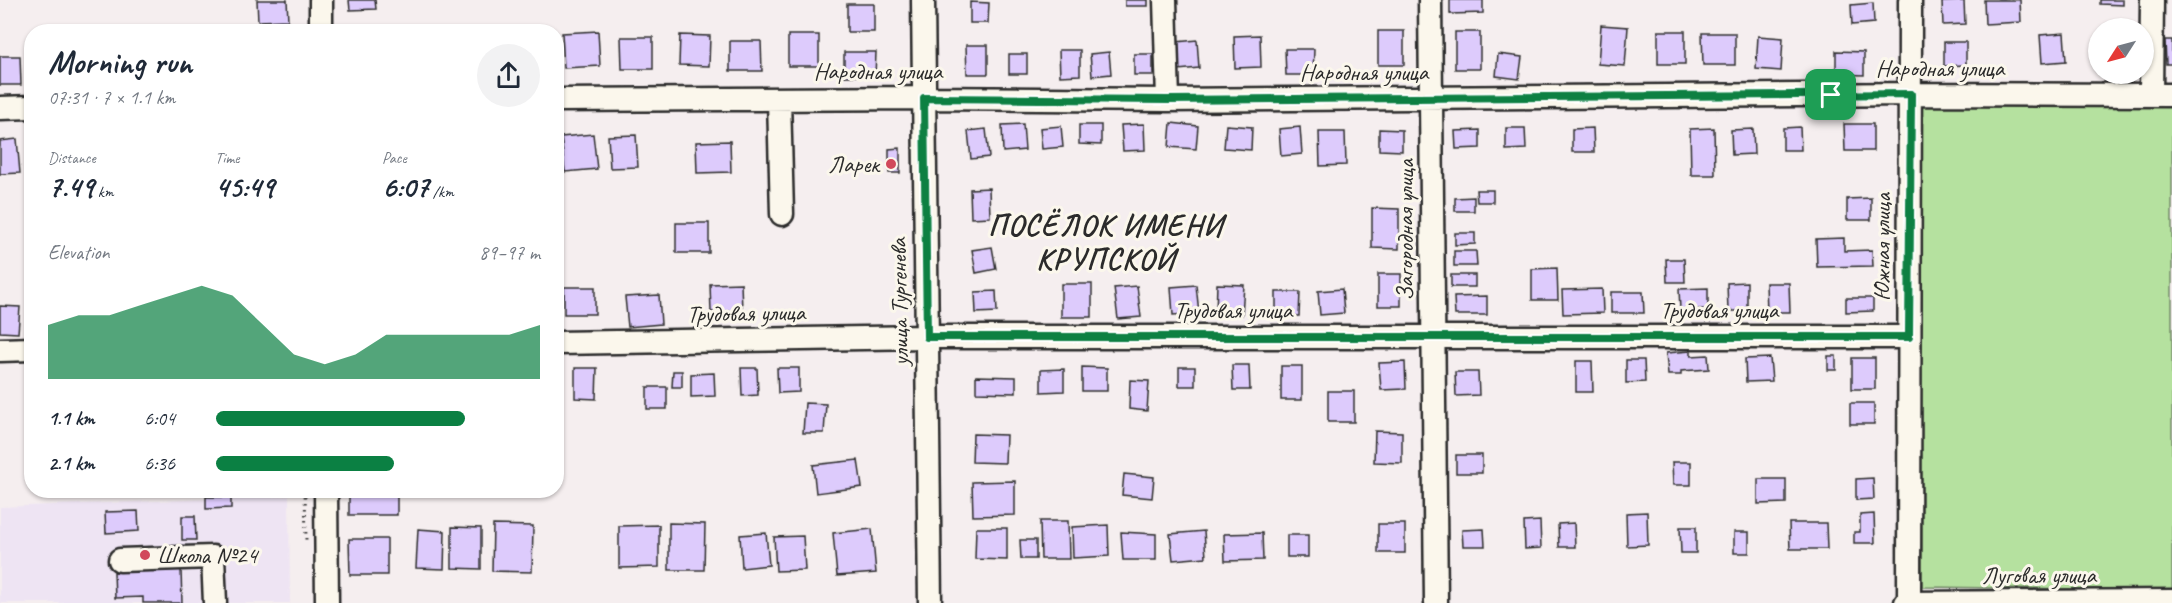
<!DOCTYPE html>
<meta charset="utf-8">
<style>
body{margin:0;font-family:Caveat,sans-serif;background:#f2f2f3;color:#1f2937;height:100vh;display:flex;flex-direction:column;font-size:22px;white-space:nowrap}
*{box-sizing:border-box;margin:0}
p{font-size:20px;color:#747a83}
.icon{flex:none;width:33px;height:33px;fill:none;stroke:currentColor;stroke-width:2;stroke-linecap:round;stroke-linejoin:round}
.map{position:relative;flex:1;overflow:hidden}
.panel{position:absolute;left:24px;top:24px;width:540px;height:474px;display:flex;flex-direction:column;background:#fff;border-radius:24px;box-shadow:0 2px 4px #0004}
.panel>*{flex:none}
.needle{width:39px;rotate:234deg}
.fabs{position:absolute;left:2088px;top:18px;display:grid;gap:12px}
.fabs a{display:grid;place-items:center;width:66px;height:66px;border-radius:50%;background:#fff;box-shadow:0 2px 4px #0004;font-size:30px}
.pin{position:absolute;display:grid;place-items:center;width:51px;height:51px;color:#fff;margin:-26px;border-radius:12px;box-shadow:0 3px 9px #0006}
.round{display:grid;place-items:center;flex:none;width:63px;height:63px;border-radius:32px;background:#f2f2f3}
.head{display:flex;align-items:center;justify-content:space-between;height:102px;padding:0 24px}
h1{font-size:33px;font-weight:700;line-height:45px}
.figures{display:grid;grid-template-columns:repeat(3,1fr);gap:9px;height:102px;padding:6px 24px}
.figures div{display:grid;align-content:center}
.figures b{font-size:30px;font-weight:700}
.figures small{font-size:16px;font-weight:400}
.figures p{font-size:16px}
.chart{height:168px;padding:12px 24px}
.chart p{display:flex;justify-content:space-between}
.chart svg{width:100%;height:108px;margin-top:6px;fill:#0b8043;opacity:.7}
ul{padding:0 24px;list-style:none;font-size:20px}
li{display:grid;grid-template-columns:96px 72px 1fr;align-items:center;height:45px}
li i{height:15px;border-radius:8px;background:#0b8043}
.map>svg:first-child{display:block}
.built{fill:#eee4f3}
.green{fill:#b5e19f;stroke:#708665;stroke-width:1.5}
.building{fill:#ddcbfc;stroke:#2b2b2b;stroke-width:1.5}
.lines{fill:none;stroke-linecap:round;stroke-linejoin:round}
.minor-casing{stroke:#2b2b2b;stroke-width:27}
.path{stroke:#2b2b2b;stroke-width:3;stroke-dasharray:1.5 4.5;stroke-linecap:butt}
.minor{stroke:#fbf7ec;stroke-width:22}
.route-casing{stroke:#fff;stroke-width:12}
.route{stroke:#0b8043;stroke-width:8}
.poi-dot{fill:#d1495b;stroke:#fbf7ec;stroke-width:2}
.labels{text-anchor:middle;stroke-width:6;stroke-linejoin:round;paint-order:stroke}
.street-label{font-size:24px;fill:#2b2b2b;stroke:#fbf7ec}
.poi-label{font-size:24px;fill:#2b2b2b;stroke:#fbf7ec;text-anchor:end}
.district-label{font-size:30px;font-weight:bold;letter-spacing:1.5px;fill:#2b2b2b;stroke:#fbf7ec}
</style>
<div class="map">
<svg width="2172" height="603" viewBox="0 0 2172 603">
<rect width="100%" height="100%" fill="#f5eeef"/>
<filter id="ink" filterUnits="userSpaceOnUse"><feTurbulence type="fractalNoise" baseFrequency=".0167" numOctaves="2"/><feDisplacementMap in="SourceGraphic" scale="12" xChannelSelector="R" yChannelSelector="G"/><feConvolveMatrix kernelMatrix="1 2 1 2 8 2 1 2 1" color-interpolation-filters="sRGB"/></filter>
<g filter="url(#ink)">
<!-- built -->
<path class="built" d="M289 496 290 603H0V507Z"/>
<!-- green -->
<path class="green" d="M1920 100H2172V590L1922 587Z"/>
<!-- building -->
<path class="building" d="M257 0H287L288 20 258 21Z
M349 0H375L376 9 350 10Z
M1125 0H1148V6H1125Z
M1450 0H1483V13L1450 14Z
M1984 0H2020L2021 22 1985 24Z
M2100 0H2123V5L2100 4Z
M1964 1 1965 24 1943 25 1942 2Z
M970 2 989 3 988 23H970Z
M1873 3 1874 23 1852 25 1851 5Z
M847 4H874V32H847Z
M1601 25 1628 27 1625 66 1598 64Z
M598 31 600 66 564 68 562 33Z
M1378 31H1404V65H1378Z
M1658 31H1685V64H1658Z
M1455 32H1480V69H1455Z
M1702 33H1735V65H1703Z
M2064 33 2066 61 2042 63 2040 35Z
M680 35 710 36 709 66 679 65Z
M788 35H819V66H788Z
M1260 35 1261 67 1235 68 1234 36Z
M1758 36 1783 38 1781 71 1756 69Z
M621 37H653V69H622Z
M1197 40 1199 68 1178 70 1176 42Z
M2165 40H2172V64H2166Z
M730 41H761L762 71H730Z
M1944 42H1966V65L1944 66Z
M966 45H988V74H967Z
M1285 49H1314L1313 75H1286Z
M1059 50H1080V75L1060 76Z
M1836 51 1864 52V75L1836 74Z
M844 52H876L875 76H844Z
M1109 52 1111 74 1092 76 1090 54Z
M1009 54H1027V74H1009Z
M1134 54H1153V75H1134Z
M1498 54 1522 57 1519 79 1496 76Z
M0 56H20L21 85H0Z
M1171 123 1198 126 1196 149 1169 147Z
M1023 124 1025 150 1003 152 1002 125Z
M1144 124 1145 150 1123 151 1121 125Z
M1844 124H1873V151H1845Z
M1079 125H1101V145L1079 144Z
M1226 125 1252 127 1251 150 1224 148Z
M1061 126 1063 147 1042 149 1040 128Z
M1300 127 1302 154 1281 156 1279 129Z
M1800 127 1801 150H1783V128Z
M1506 128H1525L1526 149 1506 150Z
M1593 128 1594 152H1572V129Z
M1714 128 1715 175H1691L1690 129Z
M986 129 989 157 971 159 968 131Z
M1379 129 1402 130V151L1379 150Z
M1753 129 1754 154 1732 155 1731 130Z
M1480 130V148L1456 149 1455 131Z
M1319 132H1345L1346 165 1320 166Z
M593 134 597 169 565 172 561 137Z
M636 135 638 167 610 168 608 136Z
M17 139 20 173 0 174V141Z
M730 141 731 172 697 173 696 142Z
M900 148V173H889V149Z
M989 188 990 217 971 218 970 189Z
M1476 190H1493V202H1477Z
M1474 197V211H1455V198Z
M1871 198V220H1847V199Z
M1372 208 1399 209V249L1372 248Z
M676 223H709V253H676Z
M1455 233H1475V244L1455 245Z
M1844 238V251L1872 250 1873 266 1817 267 1816 239Z
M992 247 996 269 976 273 972 250Z
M1454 251H1476L1477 266H1454Z
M1666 259H1684L1685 282H1667Z
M1557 268 1558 300H1532V269Z
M1378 274H1401V306H1378Z
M1451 275H1475V287H1451Z
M1747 282V311H1728L1727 283Z
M741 283 742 311 711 312 710 284Z
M1766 283H1789L1790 312H1767Z
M1061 284H1092V317H1061Z
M1217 284 1244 285 1242 315 1216 314Z
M1196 285 1199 313 1173 315 1171 287Z
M1137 286 1141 317 1118 319 1114 288Z
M564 287H595V314H564Z
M1708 288V309L1680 310 1679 289Z
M1342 289 1344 313 1320 315 1318 291Z
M1602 289 1603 313 1563 314 1562 290Z
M996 291 997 312 976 313 975 292Z
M1276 292H1300L1299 316H1276Z
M1611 292H1643L1644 313H1611Z
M659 295 661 324 628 327 625 297Z
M1487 296V315H1455L1454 297Z
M1846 298H1873V311L1846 312Z
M0 306 20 307 18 333 0 332Z
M1691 351V356L1708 355 1709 369 1681 371V375H1668L1666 353Z
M1828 356H1836V370H1828Z
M1770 358 1772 381 1746 382 1745 359Z
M1852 358H1875V389H1852Z
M1626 360H1644L1645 382 1626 383Z
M1576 361H1592L1593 392H1576Z
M1405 362 1406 389 1381 390 1379 363Z
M1232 365H1249L1250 390H1233Z
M1281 366H1302V400H1281Z
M1082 367 1107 368V391H1082Z
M1179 367H1195V386H1179Z
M575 368H597L596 399 575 398Z
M741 368H757L758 395 742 396Z
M777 368H799V392L778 393Z
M1064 369V391L1041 392V370Z
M673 371H682V387H672Z
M1455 372H1478L1479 395 1456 396Z
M714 373 715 396 691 397V374Z
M976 376 1016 377V393L976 392Z
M1130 380 1149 381 1147 411 1129 409Z
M647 387H667V409H647Z
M1328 391H1354V422H1328Z
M805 403 826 404 824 433H803Z
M1850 403H1874V424H1850Z
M1375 431 1402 432V463L1374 462Z
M973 434 1006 435 1005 463 972 462Z
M1456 455H1482V473H1456Z
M858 460 862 487 816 493 813 465Z
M1672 462H1691V485H1673Z
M1124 474 1154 477 1152 498 1122 495Z
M1873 478 1874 499 1856 500V479Z
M1758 479H1786V503L1758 504Z
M1015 481V515L973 516 972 482Z
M349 490H397V515H349Z
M206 497H231V508L206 509Z
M138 511 139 531 106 533 105 512Z
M1647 512 1648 545 1627 546 1626 513Z
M1874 514 1875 543H1854V532H1860V515Z
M182 516H195L196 540H182Z
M1040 521H1068L1069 559H1041Z
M1540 521 1541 548 1525 549 1524 522Z
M669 523 705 524 704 570H669Z
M1574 523 1575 547H1559L1558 524Z
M1789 523H1826L1827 549H1790Z
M1378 524H1405V553H1378Z
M493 525 533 526 532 572 492 571Z
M659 525V567L619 568V526Z
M1108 525 1109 556 1073 558 1072 527Z
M452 527 481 528V569L452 568Z
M1680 527H1696V553H1681Z
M976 528H1007V560L975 559Z
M418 529 445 531 444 569 416 568Z
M872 529 876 573 837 576 833 533Z
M1484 529 1485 546H1463L1462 530Z
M1204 531 1206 557 1173 560 1170 534Z
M1121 532 1156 534V560H1123Z
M1734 532H1749V553H1734Z
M766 533 769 565 742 568 740 535Z
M1262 533 1263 560 1225 561 1224 534Z
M1287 535H1308V557H1287Z
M803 536 805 570 776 571 774 537Z
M349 539H387V575H350Z
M1020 540H1036V559H1021Z
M181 570 182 603H143V597L115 598 114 572Z"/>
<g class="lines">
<!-- minor casing -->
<g class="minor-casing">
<path id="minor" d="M321 0V32
M923 0 930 603
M1165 0 1168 100
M1430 0 1436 603
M2151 95 2152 0
M779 99 782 214
M556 100 924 98 1168 100 1911 94 2172 95
M0 108 32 107
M556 343 927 337H1909
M0 350 32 349
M326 490 327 603
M120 560 213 557 215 603
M1906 603 2172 601
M1909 603 1910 0"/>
</g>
<!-- path -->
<path class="path" d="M305 490 306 540"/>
<!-- minor -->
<use href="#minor" class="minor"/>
</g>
</g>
<g class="lines" filter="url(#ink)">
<!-- route casing -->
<g class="route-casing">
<path id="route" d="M1911 94 1909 337H927L924 98 1168 100Z"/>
</g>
<!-- route -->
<use href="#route" class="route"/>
</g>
<!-- markers -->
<g class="poi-dot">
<circle cx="891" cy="164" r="6"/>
<circle cx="145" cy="555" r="6"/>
</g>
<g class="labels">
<!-- street labels -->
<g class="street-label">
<text x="1940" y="76">Народная улица</text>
<text x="878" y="79">Народная улица</text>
<text x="1364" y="80">Народная улица</text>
<text transform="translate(1405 230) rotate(-90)" y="8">Загородная улица</text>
<text transform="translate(1882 247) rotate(-90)" y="8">Южная улица</text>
<text transform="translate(899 302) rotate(-91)" y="8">улица Тургенева</text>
<text x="1233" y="318">Трудовая улица</text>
<text x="1719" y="318">Трудовая улица</text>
<text transform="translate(746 313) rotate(-1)" y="8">Трудовая улица</text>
<text x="2039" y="583">Луговая улица</text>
</g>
<!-- poi labels -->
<g class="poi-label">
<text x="879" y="172">Ларек</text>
<text x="157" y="563" text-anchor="start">Школа №24</text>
</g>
<!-- district labels -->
<g class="district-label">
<text x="1106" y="235">ПОСЁЛОК ИМЕНИ<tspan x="1106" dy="34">КРУПСКОЙ</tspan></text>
</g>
</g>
</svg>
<div class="fabs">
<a><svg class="needle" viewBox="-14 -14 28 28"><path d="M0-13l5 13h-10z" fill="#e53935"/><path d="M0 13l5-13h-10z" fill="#747a83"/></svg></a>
</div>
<div class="pin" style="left:1831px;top:95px;background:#1e9e55"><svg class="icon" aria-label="arrive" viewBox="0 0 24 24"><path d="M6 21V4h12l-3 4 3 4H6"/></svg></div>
<section class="panel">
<div class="head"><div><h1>Morning run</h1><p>07:31 · 7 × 1.1 km</p></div><a class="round"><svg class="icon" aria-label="share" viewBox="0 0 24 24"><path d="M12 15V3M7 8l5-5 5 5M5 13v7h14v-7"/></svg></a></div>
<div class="figures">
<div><p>Distance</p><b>7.49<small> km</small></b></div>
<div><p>Time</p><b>45:49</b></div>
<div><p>Pace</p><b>6:07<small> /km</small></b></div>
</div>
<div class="chart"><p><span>Elevation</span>89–97 m</p>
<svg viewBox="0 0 160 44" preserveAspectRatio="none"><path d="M0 44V22L10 18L20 18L30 14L40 10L50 6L60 10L70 22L80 34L90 38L100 34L110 26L120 26L130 26L140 26L150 26L160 22V44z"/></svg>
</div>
<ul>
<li><b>1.1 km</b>6:04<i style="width:77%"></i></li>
<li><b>2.1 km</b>6:36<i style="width:55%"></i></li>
</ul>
</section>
</div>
